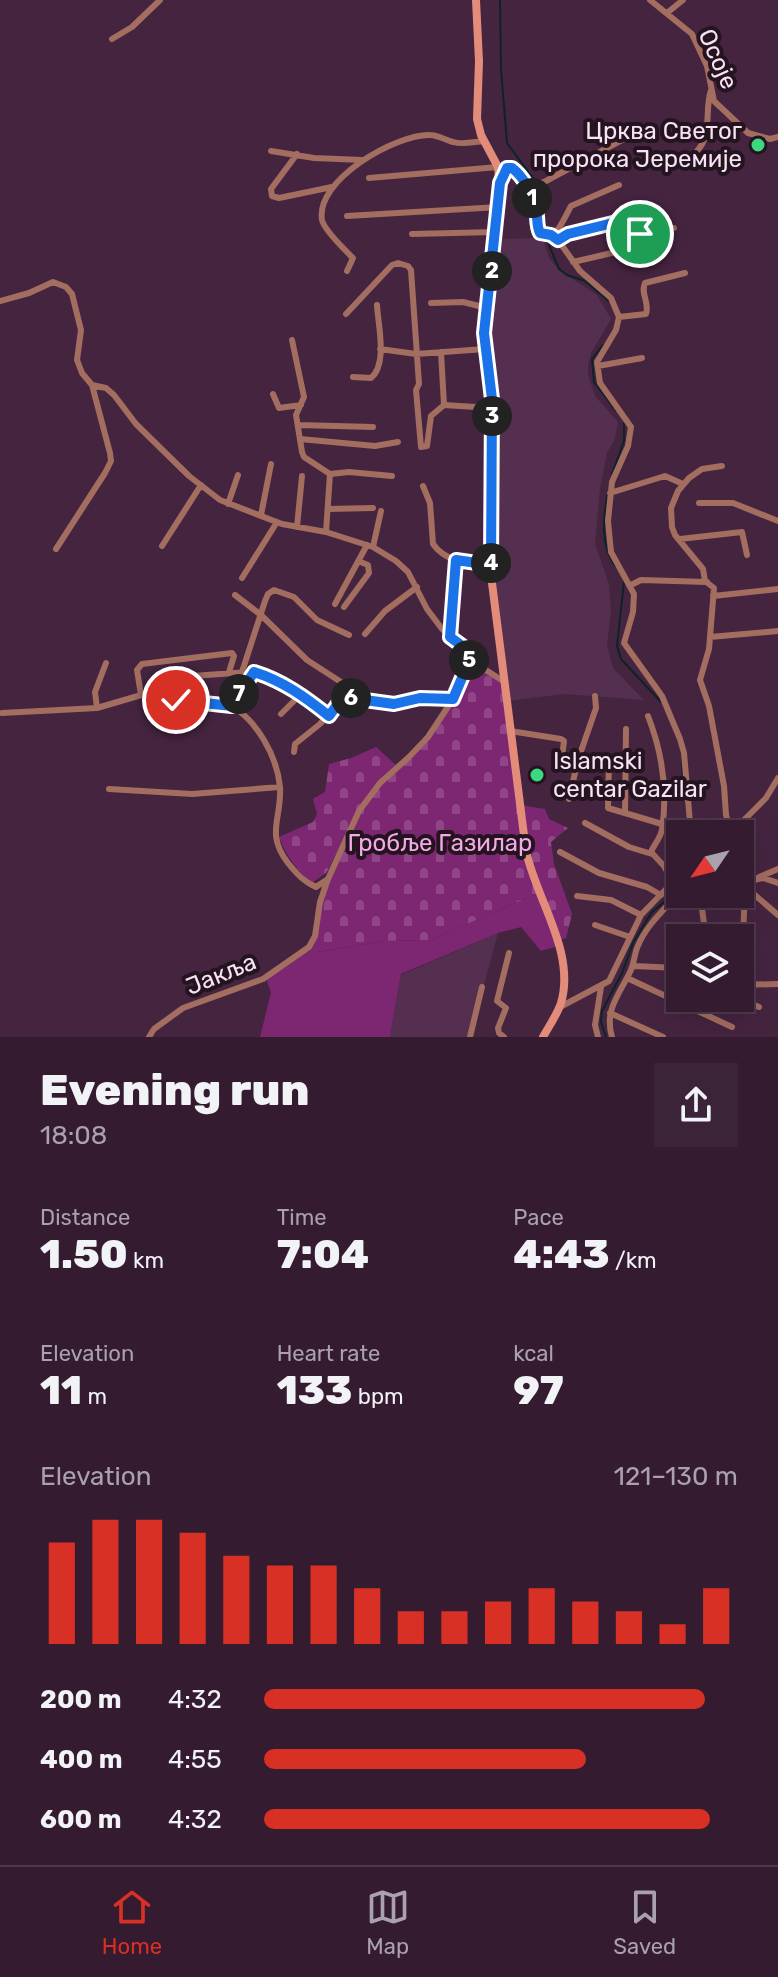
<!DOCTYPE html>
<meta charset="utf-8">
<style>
body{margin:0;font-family:Rubik,sans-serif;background:#3c2438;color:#f1f3f6;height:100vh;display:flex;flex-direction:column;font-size:30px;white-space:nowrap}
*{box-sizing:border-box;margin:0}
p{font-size:26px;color:#a9a1ab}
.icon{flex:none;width:44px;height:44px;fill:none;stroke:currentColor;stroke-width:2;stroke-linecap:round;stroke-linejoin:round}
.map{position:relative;height:1037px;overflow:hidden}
.side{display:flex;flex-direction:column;background:#341b30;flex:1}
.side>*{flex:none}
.needle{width:52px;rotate:235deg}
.fabs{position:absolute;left:666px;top:820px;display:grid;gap:16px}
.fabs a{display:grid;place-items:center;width:88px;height:88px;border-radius:0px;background:#341b30;box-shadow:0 8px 32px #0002,0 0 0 2px #4e394c;font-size:40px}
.pin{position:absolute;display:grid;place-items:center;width:68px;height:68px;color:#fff;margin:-34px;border:4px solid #fff;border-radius:50%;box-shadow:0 2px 8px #0007}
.km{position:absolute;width:40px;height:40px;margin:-20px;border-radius:50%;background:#222;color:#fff;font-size:22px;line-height:40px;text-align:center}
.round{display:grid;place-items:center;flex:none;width:84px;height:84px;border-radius:0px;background:#3c2438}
.headline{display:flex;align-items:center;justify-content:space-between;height:136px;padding:0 40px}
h1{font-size:44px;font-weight:800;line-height:60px}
.stats{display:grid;grid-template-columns:repeat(3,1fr);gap:12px;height:136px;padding:8px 40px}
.stats div{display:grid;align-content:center}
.stats b{font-size:40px;font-weight:800}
.stats small{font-size:22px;font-weight:400}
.stats p{font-size:22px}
.chart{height:224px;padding:16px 40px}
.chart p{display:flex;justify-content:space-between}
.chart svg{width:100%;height:144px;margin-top:8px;stroke:#d93025;stroke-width:6}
ul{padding:0 40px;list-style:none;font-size:26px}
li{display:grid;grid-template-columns:128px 96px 1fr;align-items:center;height:60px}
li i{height:20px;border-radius:10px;background:#d93025}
.tab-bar{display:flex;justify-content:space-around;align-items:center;height:112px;border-top:2px solid #4e394c;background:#341b30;font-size:22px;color:#a9a1ab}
.tab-bar a{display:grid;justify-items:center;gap:4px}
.tab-bar .on{color:#d93025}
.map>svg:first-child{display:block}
.built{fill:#552f4f}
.grass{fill:#7d2672}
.cemetery{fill:url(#cemetery-stones)}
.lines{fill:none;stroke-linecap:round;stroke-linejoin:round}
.stream{stroke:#0b2429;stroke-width:2}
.minor{stroke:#a36d60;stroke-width:6}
.secondary{stroke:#e38c79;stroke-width:8}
.route-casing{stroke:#fff;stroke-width:16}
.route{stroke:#1a73e8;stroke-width:10}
.poi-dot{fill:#3cd77e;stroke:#231420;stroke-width:3}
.labels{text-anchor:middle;stroke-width:8;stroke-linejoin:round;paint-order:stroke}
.street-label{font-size:24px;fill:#f8e2f3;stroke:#231420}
.poi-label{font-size:24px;fill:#f8e2f3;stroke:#231420;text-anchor:end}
.park-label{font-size:24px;fill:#f3a9e5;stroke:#231420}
</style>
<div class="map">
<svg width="778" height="1037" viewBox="0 0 778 1037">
<defs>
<pattern id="cemetery-stones" width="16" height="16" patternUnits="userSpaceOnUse" patternTransform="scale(2)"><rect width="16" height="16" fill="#7d2672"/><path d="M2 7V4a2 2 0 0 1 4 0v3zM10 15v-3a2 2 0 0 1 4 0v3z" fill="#904587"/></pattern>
</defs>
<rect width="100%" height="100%" fill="#452440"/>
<!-- built -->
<path class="built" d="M543 238 549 258 559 270 597 295 611 319 591 353 588 366V375L595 396 618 422 615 439 607 453 600 488 595 544 609 584 611 611 607 645 613 668 644 700 565 694 506 701 494 612 492 399 484 342 495 239Z
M498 933 470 1037H390L401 975Z"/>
<!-- grass -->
<path class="grass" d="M538 893 558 946 541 951 521 927 498 933 401 974 390 1037H260L271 993 266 978 309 947 318 925V952L384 941 431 940Z"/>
<!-- cemetery -->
<path class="cemetery" d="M470 659 503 681 520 805 545 809 549 819 568 828 551 842 554 864 572 914 566 938 557 941 538 893 431 940 384 941 317 952 319 910 339 848 327 872 312 883C297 870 286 856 279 837L313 822 317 814 313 799 325 792 329 764 351 758 376 747 398 767 445 714Z"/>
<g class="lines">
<!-- stream -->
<path class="stream" d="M500 0 501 69 507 143 535 181
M537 187 546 232
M546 238 559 269 567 275 585 281 609 301
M603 345 592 359 594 382 616 411
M612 474 624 441V423
M608 492C603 518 600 544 615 566
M624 582 617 646 621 659 661 702
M682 760 683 781
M606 1037 601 1022 602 1011 622 973 633 943 651 913 672 895 680 884"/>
<!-- minor -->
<path class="minor" d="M650 0 692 34 707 66 714 101 748 133 770 139 778 137
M667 13 683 0
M112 39 132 27 160 0
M271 151 314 158 362 160
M697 151C713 134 704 111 711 90
M297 154 271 189 272 196 279 198 332 187
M369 178 498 167
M501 182 507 168C533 172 534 212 538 232L558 240 580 271 611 298 619 317 616 330 597 362 600 383 631 427 628 446 612 482 608 521 611 552 634 594 633 612 624 643 662 696 680 739 684 753 691 834
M528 188 546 181 633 134
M347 216 499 207
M412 234 496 232
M553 236C561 227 566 215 571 206L619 185
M558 240 562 236 621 221 628 223 642 235 674 228
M573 262 616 252
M347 271 353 258C345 250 324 230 322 220 315 180 396 134 430 135 438 135 445 140 453 142 463 145 473 142 484 141
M0 301 29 293 53 282 66 287 72 294 81 330 77 360 82 373 92 385 110 453 111 461 105 473 56 549
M431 303 463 302 487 308
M346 314 392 265 398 263 408 266 411 270 419 384 416 390 421 447 427 446 431 416 444 405
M619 317 646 314C650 303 640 293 645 283L685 273
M292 340 304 397 296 415 302 452 304 457 330 474 326 532
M380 349 416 354 485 349
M441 352 444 405 492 408
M598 366 642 358
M353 377 371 378C388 364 378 325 377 305
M92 385 106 388 114 395 136 424 189 476 220 500 282 524 326 532 373 547 396 561 408 572 427 609 442 629 464 647 475 663 503 681
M273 394 279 408 301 405
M298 425 373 427
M300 439 375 446 398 442
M722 466 702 469 689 478 678 491 671 508 672 527 675 535 703 569 705 581 714 588 709 649 700 680 709 706 724 786 726 815 731 832
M330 474 349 472 392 476
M423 486 430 503 433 544C446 563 470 563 491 565
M610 493 665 476 683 484
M699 503H733L778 521
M228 504 238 475
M328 509 373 508
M261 515 271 464
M297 527 302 476
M680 539 742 532 747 555
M162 546 201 485
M373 547 381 511
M242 578 277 522
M631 585 641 580 707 582
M235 595 261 615 307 660 344 684 343 697
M713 596 778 589
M335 604 367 545
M344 607 369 573 368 565 358 561
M365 634 385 611 417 587
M450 637 456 560
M710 637 778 631
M242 672 265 601 268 594 274 590 294 597 317 620 349 635
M164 688 169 700C183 699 219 698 230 705 257 720 277 756 280 787 282 819 265 833 288 863 296 873 304 882 316 887L328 879
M141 695 137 670 142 664 232 653 234 656 229 672
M232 706 254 672
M97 708 95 692 106 663
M2 713 97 708 155 691 193 676 248 672 276 679 303 695 329 716
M281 714 301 694
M510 731 561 739 564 741 561 766
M294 752 295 744 320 724 343 697 394 704 420 698 453 699 470 659
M609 759 608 808 662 824
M109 789 192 794 280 787
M569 799 578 760 596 708 595 696
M625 813 626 729
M585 823 629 847 652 854
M730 834 766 798 778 778
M560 852 599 873 647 887 661 895
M759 877 778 869
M740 883 763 878 778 883
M741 883 778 915
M679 894H701
M700 894 706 938
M577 896 611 900 641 915
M595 925 630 937
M743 939 745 887
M740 956 743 960 745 984
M633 966 680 968
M627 978 732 1027
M740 985 778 984
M738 998 759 1007
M560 1007 609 981 641 915 673 882 664 866 651 852C654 844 661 838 662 829 668 790 662 752 648 716
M610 1013 663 1037
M149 1037 154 1029 183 1008 263 979 309 947 315 936 320 902 328 879 359 811 380 783 409 757 428 737 453 699
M470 1037 482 987
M504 1037 499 1033 498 1028 506 1008 497 1001 509 953
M598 1037 595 1025 601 987
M612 1037C604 1010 619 995 630 972 634 964 634 956 637 948 646 925 664 910 680 892"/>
<!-- secondary -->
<path class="secondary" d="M476 0 479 61 477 119 481 135 498 167 500 191 484 333 492 399V583L526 851C536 899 576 952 561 1003 557 1015 549 1026 543 1037"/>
</g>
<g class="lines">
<!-- route casing -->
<g class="route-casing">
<path id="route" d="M176 700 232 706 254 672C283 681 305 697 329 716L343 697 394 704 420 698 453 699 470 659 465 648 450 637 456 560 491 565 492 399 484 333 500 183 507 168H512C523 176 533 194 536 208 538 217 536 225 540 233L551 235 558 240 568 234 621 221 628 223 640 234"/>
</g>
<!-- route -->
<use href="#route" class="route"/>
</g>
<!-- markers -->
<g class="poi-dot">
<circle cx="758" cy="145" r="8"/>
<circle cx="537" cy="775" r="8"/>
</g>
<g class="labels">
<!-- street labels -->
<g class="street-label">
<text transform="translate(718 59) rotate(66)" y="8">Осоје</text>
<text transform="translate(221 974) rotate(-22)" y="8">Јакља</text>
</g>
<!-- poi labels -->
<g class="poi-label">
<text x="742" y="139">Црква Светог<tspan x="742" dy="28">пророка Јеремије</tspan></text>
<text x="553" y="769" text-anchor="start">Islamski<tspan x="553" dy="28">centar Gazilar</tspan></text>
</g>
<!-- park labels -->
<g class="park-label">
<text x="440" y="851">Гробље Газилар</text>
</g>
</g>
</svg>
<div class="fabs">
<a><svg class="needle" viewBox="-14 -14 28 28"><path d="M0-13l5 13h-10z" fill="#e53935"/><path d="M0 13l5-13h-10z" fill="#a9a1ab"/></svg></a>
<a><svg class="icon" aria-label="layers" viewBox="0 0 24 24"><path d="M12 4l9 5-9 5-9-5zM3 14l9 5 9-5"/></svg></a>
</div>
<div class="pin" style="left:640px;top:234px;background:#1e9e55"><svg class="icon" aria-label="arrive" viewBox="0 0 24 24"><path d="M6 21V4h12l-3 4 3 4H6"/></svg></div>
<div class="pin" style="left:176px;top:700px;background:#d93025"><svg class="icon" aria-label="check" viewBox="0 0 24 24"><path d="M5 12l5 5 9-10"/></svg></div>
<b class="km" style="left:532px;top:198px">1</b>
<b class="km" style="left:492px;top:271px">2</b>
<b class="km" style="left:492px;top:416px">3</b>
<b class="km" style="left:491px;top:563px">4</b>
<b class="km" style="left:469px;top:660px">5</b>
<b class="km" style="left:351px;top:698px">6</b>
<b class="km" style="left:239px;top:694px">7</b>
</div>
<section class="side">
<div class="headline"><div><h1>Evening run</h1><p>18:08</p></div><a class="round"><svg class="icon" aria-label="share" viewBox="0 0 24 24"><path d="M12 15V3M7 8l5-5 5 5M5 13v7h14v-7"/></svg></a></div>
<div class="stats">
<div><p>Distance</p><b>1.50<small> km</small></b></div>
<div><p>Time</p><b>7:04</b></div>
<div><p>Pace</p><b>4:43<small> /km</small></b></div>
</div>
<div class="stats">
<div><p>Elevation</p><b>11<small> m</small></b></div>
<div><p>Heart rate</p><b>133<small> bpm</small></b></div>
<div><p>kcal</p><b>97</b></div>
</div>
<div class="chart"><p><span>Elevation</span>121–130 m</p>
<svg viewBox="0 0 160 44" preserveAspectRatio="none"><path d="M5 44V13M15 44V6M25 44V6M35 44V10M45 44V17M55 44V20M65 44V20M75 44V27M85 44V34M95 44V34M105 44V31M115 44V27M125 44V31M135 44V34M145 44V38M155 44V27"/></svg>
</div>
<ul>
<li><b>200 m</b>4:32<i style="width:93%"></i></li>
<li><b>400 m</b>4:55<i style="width:68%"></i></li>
<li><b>600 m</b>4:32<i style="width:94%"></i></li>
</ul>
</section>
<nav class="tab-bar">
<a class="on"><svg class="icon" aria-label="home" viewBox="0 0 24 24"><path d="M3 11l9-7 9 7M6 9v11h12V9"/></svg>Home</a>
<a><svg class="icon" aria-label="map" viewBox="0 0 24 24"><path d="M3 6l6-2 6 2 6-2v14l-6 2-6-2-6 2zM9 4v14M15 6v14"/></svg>Map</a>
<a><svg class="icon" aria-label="saved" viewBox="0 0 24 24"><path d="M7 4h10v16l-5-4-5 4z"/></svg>Saved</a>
</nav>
